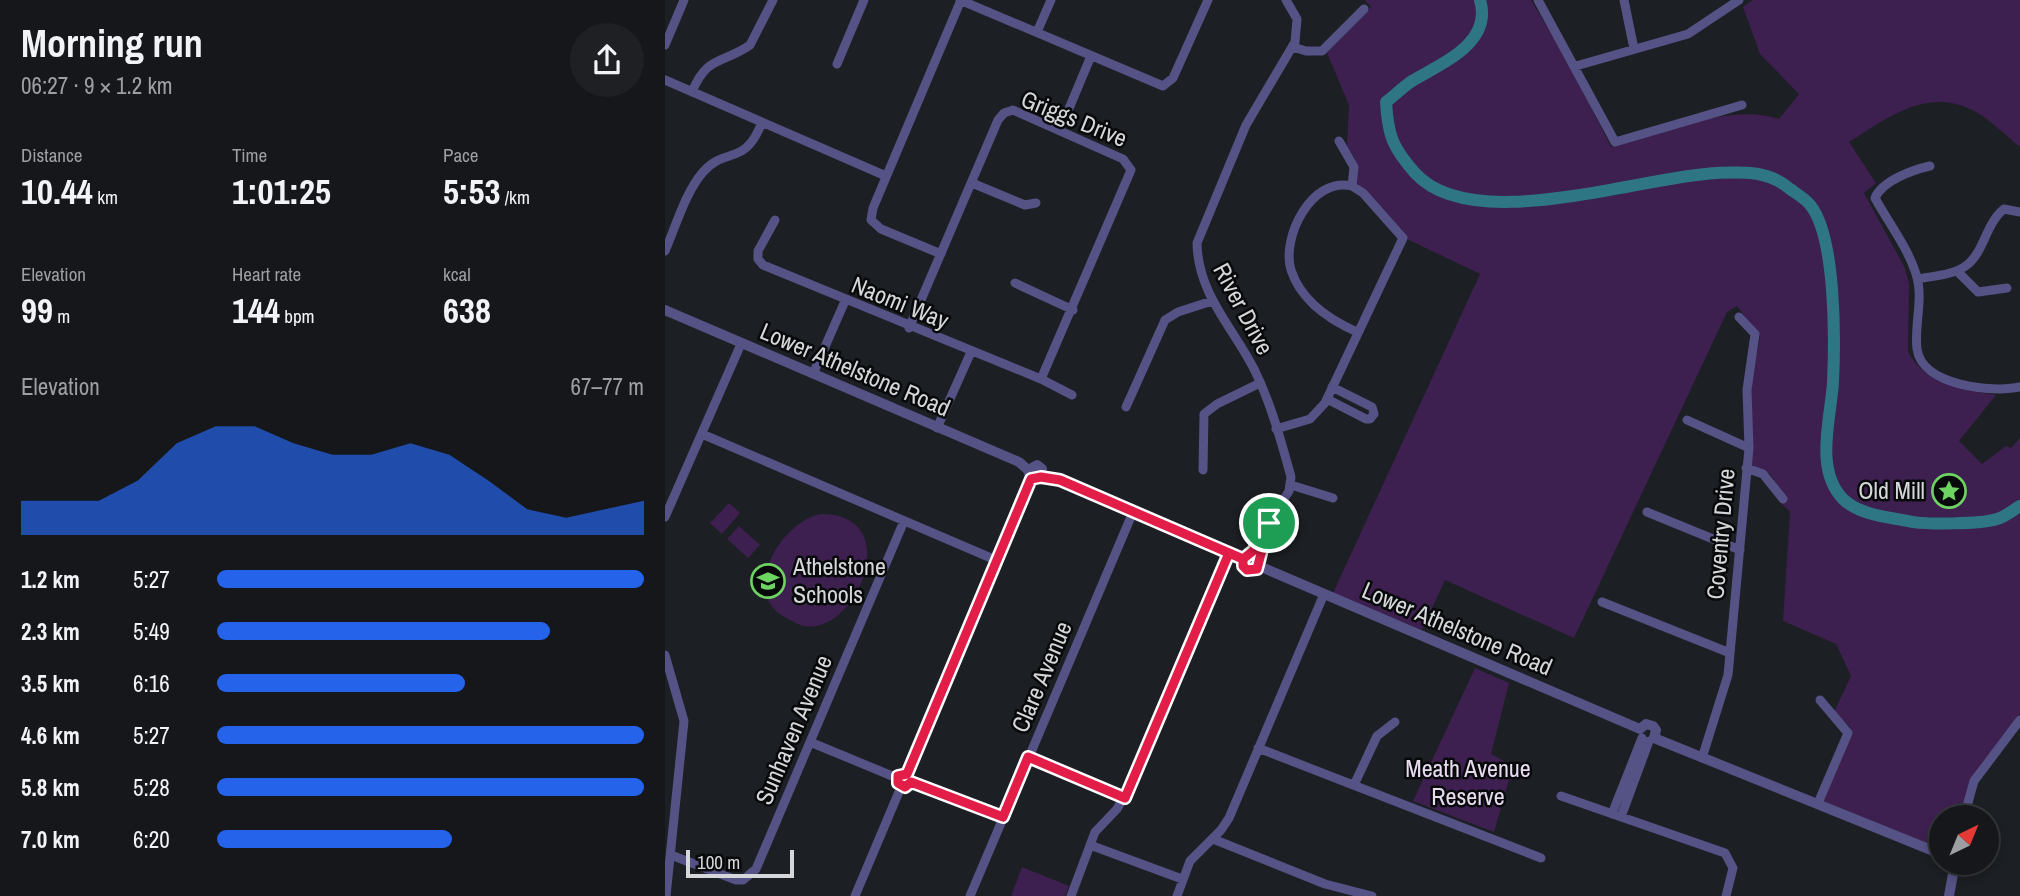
<!DOCTYPE html>
<meta charset="utf-8">
<style>
body{margin:0;font-family:"Archivo Narrow",sans-serif;background:#1e2023;color:#f1f3f6;height:100vh;display:flex;flex-direction:column;font-size:26px;white-space:nowrap}
*{box-sizing:border-box;margin:0}
p{font-size:23px;color:#9d9fa2}
.icon{flex:none;width:38px;height:38px;fill:none;stroke:currentColor;stroke-width:2;stroke-linecap:round;stroke-linejoin:round}
.map{position:relative;flex:1;overflow:hidden}
.panel{display:flex;flex-direction:column;background:#15171a;width:665px}
.panel>*{flex:none}
.needle{width:46px;rotate:43deg}
.controls{position:absolute;left:1264px;top:805px;display:grid;gap:14px}
.controls a{display:grid;place-items:center;width:70px;height:70px;border-radius:50%;background:#15171a;box-shadow:0 4px 10px #0003,0 0 0 2px #343639;font-size:35px}
.scale{position:absolute;left:21px;bottom:18px;width:108px;box-sizing:border-box;padding-left:7px;border:4px solid #d6d7da;border-top:0;font-size:19px;line-height:24px;white-space:nowrap;color:#d6d7da;-webkit-text-stroke:5px #08090a;paint-order:stroke}
.pin{position:absolute;display:grid;place-items:center;width:60px;height:60px;color:#fff;margin:-30px;border:4px solid #fff;border-radius:50%;box-shadow:0 2px 7px #0007}
.round{display:grid;place-items:center;flex:none;width:74px;height:74px;border-radius:37px;background:#1e2023}
.overview{display:flex;align-items:center;justify-content:space-between;height:119px;padding:0 21px}
h1{font-size:38px;font-weight:700;line-height:52px}
.metrics{display:grid;grid-template-columns:repeat(3,1fr);gap:10px;height:119px;padding:7px 21px}
.metrics div{display:grid;align-content:center}
.metrics b{font-size:35px;font-weight:700}
.metrics small{font-size:19px;font-weight:400}
.metrics p{font-size:19px}
.chart{height:196px;padding:14px 21px}
.chart p{display:flex;justify-content:space-between}
.chart svg{width:100%;height:126px;margin-top:7px;fill:#2563eb;opacity:.7}
ul{padding:0 21px;list-style:none;font-size:23px}
li{display:grid;grid-template-columns:112px 84px 1fr;align-items:center;height:52px}
li i{height:18px;border-radius:9px;background:#2563eb}
main{display:flex;flex:1;min-height:0}
.map>svg:first-child{display:block}
.green{fill:#3d204f}
.lines{fill:none;stroke-linecap:round;stroke-linejoin:round}
.river{stroke:#2f7685;stroke-width:12}
.minor{stroke:#555285;stroke-width:9}
.tertiary{stroke:#555285;stroke-width:10}
.route-casing{stroke:#fff;stroke-width:14}
.route{stroke:#e11d48;stroke-width:9}
.labels{text-anchor:middle;stroke-width:5;stroke-linejoin:round;paint-order:stroke}
.street-label{font-size:24px;fill:#d6d7da;stroke:#08090a}
.poi-label{font-size:24px;fill:#d6d7da;stroke:#08090a;text-anchor:end}
.park-label{font-size:24px;fill:#e7dbf0;stroke:#08090a}
</style>
<main>
<section class="panel">
<div class="overview"><div><h1>Morning run</h1><p>06:27 · 9 × 1.2 km</p></div><a class="round"><svg class="icon" aria-label="share" viewBox="0 0 24 24"><path d="M12 15V3M7 8l5-5 5 5M5 13v7h14v-7"/></svg></a></div>
<div class="metrics">
<div><p>Distance</p><b>10.44<small> km</small></b></div>
<div><p>Time</p><b>1:01:25</b></div>
<div><p>Pace</p><b>5:53<small> /km</small></b></div>
</div>
<div class="metrics">
<div><p>Elevation</p><b>99<small> m</small></b></div>
<div><p>Heart rate</p><b>144<small> bpm</small></b></div>
<div><p>kcal</p><b>638</b></div>
</div>
<div class="chart"><p><span>Elevation</span>67–77 m</p>
<svg viewBox="0 0 160 44" preserveAspectRatio="none"><path d="M0 44V32L10 32L20 32L30 25L40 12L50 6L60 6L70 12L80 16L90 16L100 12L110 16L120 25L130 35L140 38L150 35L160 32V44z"/></svg>
</div>
<ul>
<li><b>1.2 km</b>5:27<i style="width:100%"></i></li>
<li><b>2.3 km</b>5:49<i style="width:78%"></i></li>
<li><b>3.5 km</b>6:16<i style="width:58%"></i></li>
<li><b>4.6 km</b>5:27<i style="width:100%"></i></li>
<li><b>5.8 km</b>5:28<i style="width:100%"></i></li>
<li><b>7.0 km</b>6:20<i style="width:55%"></i></li>
</ul>
</section>
<div class="map">
<svg width="1355" height="896" viewBox="0 0 1355 896">
<rect width="100%" height="100%" fill="#1c1f23"/>
<!-- green -->
<path class="green" d="M700 0H866L902 60 946 147C995 134 1065 102 1114 119L1134 94 1095 54 1078 7 1088 0H1355V147C1340 135 1321 115 1303 108 1258 89 1221 119 1184 142L1211 183 1199 193 1239 266 1244 283 1243 352C1261 384 1297 390 1331 395L1294 441 1317 464 1341 446 1346 448 1355 438V713L1312 770 1295 817H1276V849L1158 801 1186 737 1185 727 1169 712 1186 676 1171 644 1118 621 1125 512 1115 502 1120 497 1105 474 1087 466 1086 386 1095 337 1072 306 1062 312 909 638 780 580 757 630 668 593 815 274 742 239 738 231 692 183 690 158 682 147 684 105 662 53 706 7Z
M64 503 75 513 57 534 45 523Z
M156 514C249 514 182 656 127 621 122 618 113 614 109 609 82 578 121 520 156 514Z
M74 526 95 545 83 558 62 539Z
M810 668 844 683 826 754 848 766 829 832 748 801Z
M357 867 404 886 400 896H346Z"/>
<g class="lines">
<!-- river -->
<path class="river" d="M815 0C828 43 777 63 747 81 738 87 730 95 721 102 723 135 727 147 750 173 807 236 973 177 1051 173 1078 172 1103 170 1125 189 1132 194 1141 199 1146 206 1171 239 1170 341 1168 382 1166 418 1149 469 1178 499 1194 515 1223 517 1243 521 1258 525 1317 524 1332 519 1340 517 1348 510 1355 506"/>
<!-- minor -->
<path class="minor" d="M295 0 498 86 508 78 543 0
M873 0 950 142 1077 105
M959 0 969 49
M372 32 386 0
M0 45 19 0
M628 47 641 51H657L699 9
M172 64 199 0
M911 66 1023 34 1074 0
M0 80 221 176
M27 92C42 55 58 64 85 45L108 0
M395 130 426 56
M1265 166C1247 170 1217 181 1210 198 1223 222 1243 248 1251 274 1259 298 1249 325 1252 349 1257 386 1328 393 1355 387
M307 183 360 205 371 203
M687 186C647 176 616 237 626 270 636 301 665 320 692 332
M110 220 93 251V259L98 265 376 379 407 395
M0 251C11 226 20 193 38 172 61 146 80 167 97 122
M276 254 216 229 206 220 208 208 296 0
M1292 271 1313 292 1342 288
M1253 279C1268 276 1289 275 1302 265 1319 252 1321 223 1339 209L1355 212
M350 283 408 310
M244 328 333 120 339 113 348 110 458 159 466 170 376 379
M148 374 180 301
M662 399 701 419H705L709 414 707 407 667 387
M461 407 500 320 513 312 547 301
M1022 420 1084 448
M272 428 306 352
M611 429 645 419 660 403 738 238 698 193 687 186 689 167 674 141
M37 434 333 561
M1081 468 1098 474 1118 499
M538 470 539 414 552 404 595 383
M626 485 668 498
M982 512 1075 550
M0 517 76 344
M585 554 624 491 626 477C616 441 606 403 589 369 567 326 533 294 532 243L581 125 630 42 632 19 621 0
M593 558 603 525
M937 602 1065 653
M0 655 19 721 1 896
M145 742 232 778
M593 748 876 858
M363 757 460 798
M1037 758 1063 675 1084 448 1082 390 1090 334 1074 317
M242 774 366 479
M246 782 338 817
M689 785 712 736 730 722
M896 796 1060 853 1068 868 1061 896
M1153 803 1183 733 1155 700
M947 814 977 738
M956 817 984 741
M1299 817 1309 781 1355 720
M548 839 660 884 707 896
M425 845 517 879
M6 855 71 880H78L91 869 239 521
M190 896 236 787
M305 896 468 512
M406 896 430 832 452 809 465 786 563 553
M512 896 525 861 556 830 564 818 659 594"/>
<!-- tertiary -->
<path class="tertiary" d="M0 310 354 462 363 470
M363 470 366 479 376 477 395 480 578 559
M363 470 372 465 377 469 376 477
M578 559 589 555 593 558 594 566
M578 559V566L582 570H590L594 566
M594 566 975 729
M975 729 981 724 988 726 991 730 989 738
M989 738 1276 854
M1284 896 1290 863"/>
</g>
<g class="lines">
<!-- route casing -->
<g class="route-casing">
<path id="route" d="M604 523 588 551 578 559 395 480 376 477 366 479 242 774 233 776V783L240 787 246 782 338 817 363 757 460 798 564 553 578 559V566L582 570 592 569 604 523"/>
</g>
<!-- route -->
<use href="#route" class="route"/>
</g>
<!-- icons -->
<defs>
<g id="sight-ring" transform="scale(1.75)"><circle r="9.5" fill="#08090a" stroke="#6dd361" stroke-width="1.5"/><path d="M0-6L1.8-2.2L6-1.7L2.9 1.2L3.7 5.4L0 3.3L-3.7 5.4L-2.9 1.2L-6-1.7L-1.8-2.2Z" fill="#6dd361"/></g>
<g id="school-ring" transform="scale(1.75)"><circle r="9.5" fill="#08090a" stroke="#6dd361" stroke-width="1.5"/><path d="M0-5L7-2L0 1L-7-2ZM-4 1L0 2.5L4 1V4Q0 6-4 4Z" fill="#6dd361"/></g>
</defs>
<g fill-rule="evenodd">
<use href="#sight-ring" x="1284" y="491"/>
<use href="#school-ring" x="103" y="581"/>
</g>
<g class="labels">
<!-- street labels -->
<g class="street-label">
<text transform="translate(409 119) rotate(22)" y="8">Griggs Drive</text>
<text transform="translate(235 303) rotate(22)" y="8">Naomi Way</text>
<text transform="translate(578 309) rotate(62)" y="8">River Drive</text>
<text transform="translate(190 370) rotate(23)" y="8">Lower Athelstone Road</text>
<text transform="translate(1056 534) rotate(-85)" y="8">Coventry Drive</text>
<text transform="translate(792 629) rotate(23)" y="8">Lower Athelstone Road</text>
<text transform="translate(377 677) rotate(-67)" y="8">Clare Avenue</text>
<text transform="translate(129 730) rotate(-67)" y="8">Sunhaven Avenue</text>
</g>
<!-- poi labels -->
<g class="poi-label">
<text x="1260" y="499">Old Mill</text>
<text x="128" y="575" text-anchor="start">Athelstone<tspan x="128" dy="28">Schools</tspan></text>
</g>
<!-- park labels -->
<g class="park-label">
<text x="803" y="777">Meath Avenue<tspan x="803" dy="28">Reserve</tspan></text>
</g>
</g>
</svg>
<div class="controls">
<a><svg class="needle" viewBox="-14 -14 28 28"><path d="M0-13l5 13h-10z" fill="#e53935"/><path d="M0 13l5-13h-10z" fill="#9d9fa2"/></svg></a>
</div>
<div class="scale">100 m</div>
<div class="pin" style="left:604px;top:523px;background:#1e9e55"><svg class="icon" aria-label="arrive" viewBox="0 0 24 24"><path d="M6 21V4h12l-3 4 3 4H6"/></svg></div>
</div>
</main>
